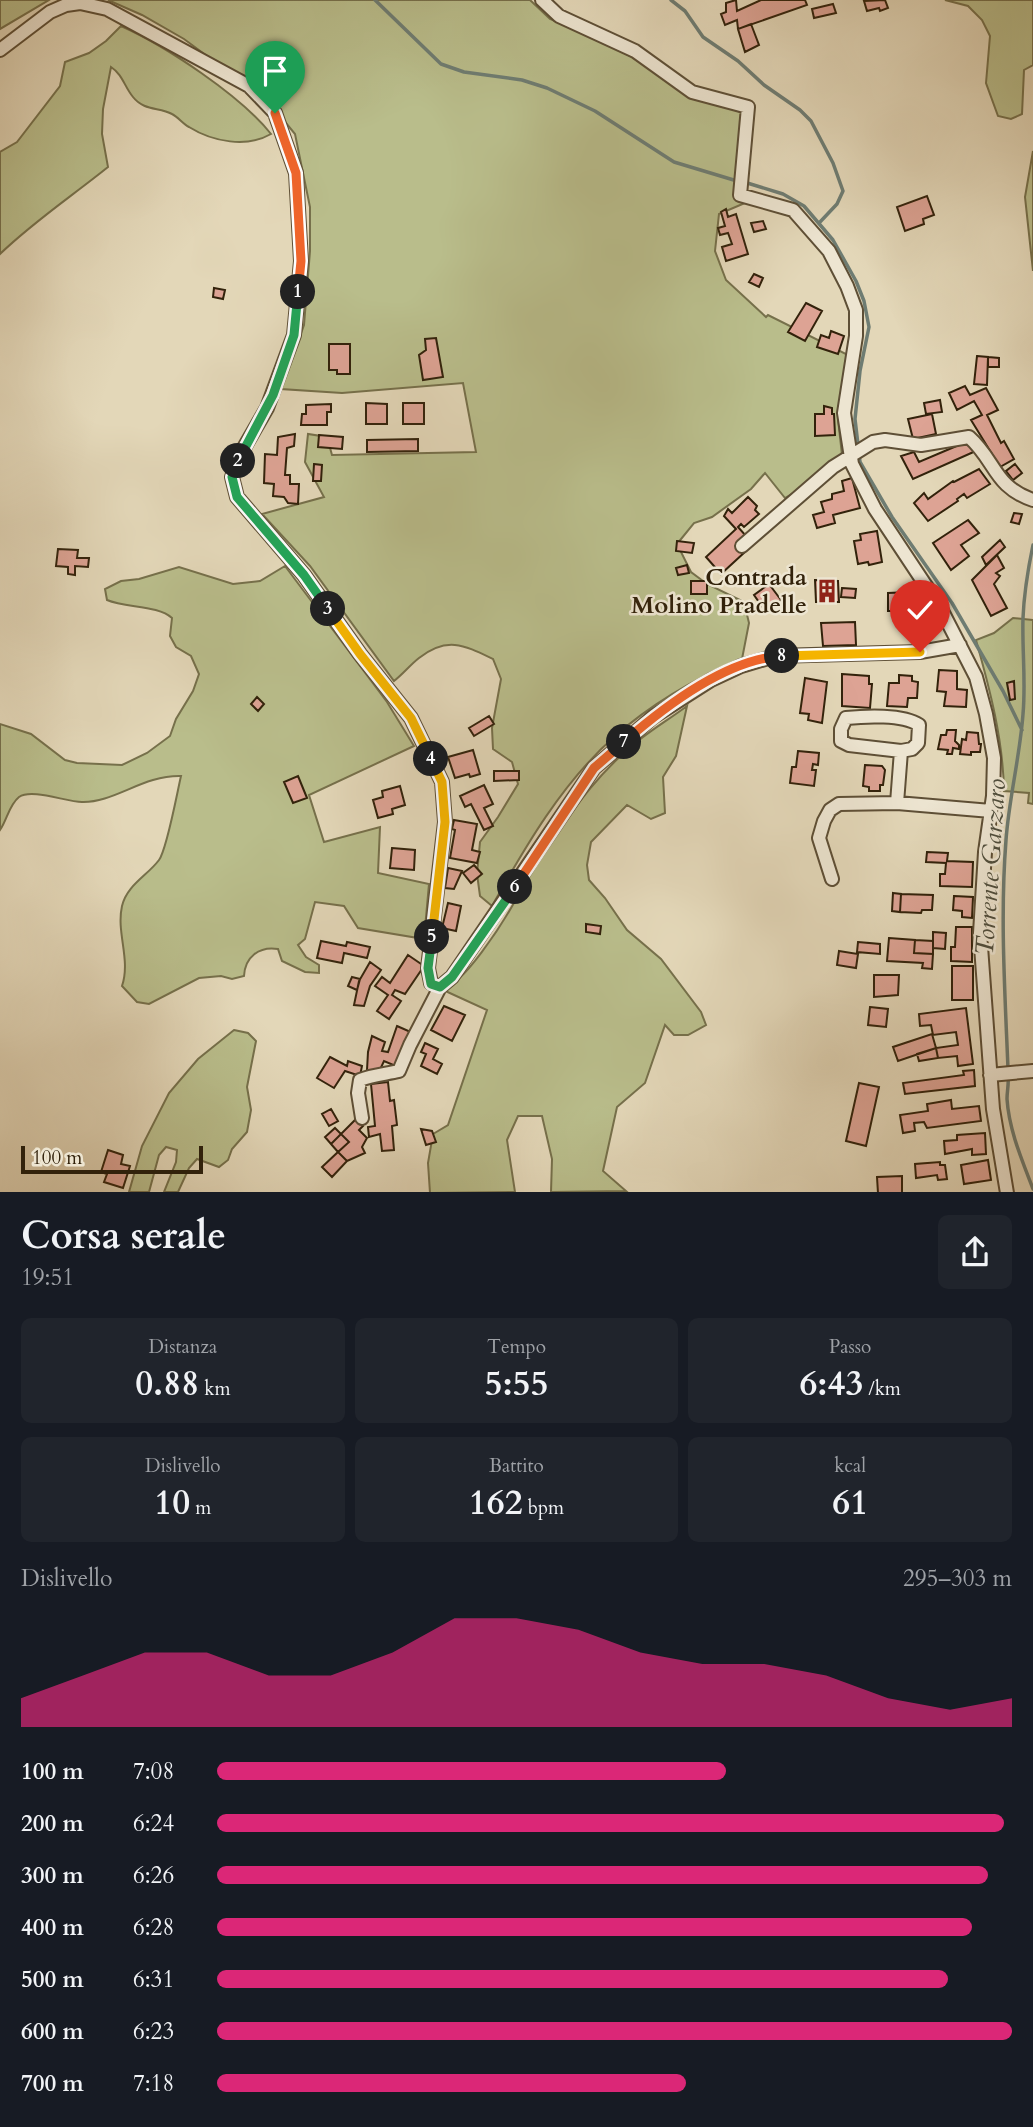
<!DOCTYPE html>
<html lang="it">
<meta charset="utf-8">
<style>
body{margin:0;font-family:Cardo,serif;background:#20242c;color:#f1f3f6;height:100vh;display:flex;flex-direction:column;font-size:26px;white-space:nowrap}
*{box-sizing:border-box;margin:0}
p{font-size:23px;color:#9ea1a6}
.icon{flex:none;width:38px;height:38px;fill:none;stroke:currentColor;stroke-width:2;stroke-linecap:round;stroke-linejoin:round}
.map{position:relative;height:1192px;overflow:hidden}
.drawer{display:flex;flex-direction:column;background:#171b24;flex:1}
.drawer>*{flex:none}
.scale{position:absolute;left:21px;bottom:18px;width:182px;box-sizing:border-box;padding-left:7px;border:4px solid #32220b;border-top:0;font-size:19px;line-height:24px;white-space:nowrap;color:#32220b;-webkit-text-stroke:5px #ede5d1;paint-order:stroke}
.pin{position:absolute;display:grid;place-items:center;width:60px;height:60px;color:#fff;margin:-72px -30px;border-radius:50% 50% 50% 0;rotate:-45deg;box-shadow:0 0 7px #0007}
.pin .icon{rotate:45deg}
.km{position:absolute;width:35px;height:35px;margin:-18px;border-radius:50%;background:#222;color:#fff;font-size:19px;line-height:35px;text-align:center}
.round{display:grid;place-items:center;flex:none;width:74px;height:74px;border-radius:10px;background:#20242c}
.headline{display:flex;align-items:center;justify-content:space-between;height:119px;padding:0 21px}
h1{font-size:38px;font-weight:700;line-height:52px}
.stats{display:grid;grid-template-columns:repeat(3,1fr);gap:10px;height:119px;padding:7px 21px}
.stats div{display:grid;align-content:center;border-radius:10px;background:#20242c;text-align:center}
.stats b{font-size:35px;font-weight:700}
.stats small{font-size:19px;font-weight:400}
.stats p{font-size:19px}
.chart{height:196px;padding:14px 21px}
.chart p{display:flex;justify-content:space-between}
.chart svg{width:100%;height:126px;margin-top:7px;fill:#db2777;opacity:.7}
ul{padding:0 21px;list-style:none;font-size:23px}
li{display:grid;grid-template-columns:112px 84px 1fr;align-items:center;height:52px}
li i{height:18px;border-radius:9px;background:#db2777}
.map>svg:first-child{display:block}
.green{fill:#b9bd8b;stroke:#76704b;stroke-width:2}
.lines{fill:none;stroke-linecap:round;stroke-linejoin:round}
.stream{stroke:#6e7c72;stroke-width:3.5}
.building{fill:#dda394;stroke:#32220b;stroke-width:2}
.minor-casing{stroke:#5e4f36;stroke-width:16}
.minor{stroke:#ede5d1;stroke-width:12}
.split-1-casing{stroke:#fff;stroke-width:14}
.split-2-casing{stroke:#fff;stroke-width:14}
.split-3-casing{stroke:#fff;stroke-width:14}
.split-4-casing{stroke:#fff;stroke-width:14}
.split-5-casing{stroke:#fff;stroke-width:14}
.split-6-casing{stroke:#fff;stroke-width:14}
.split-7-casing{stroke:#fff;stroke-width:14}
.split-8-casing{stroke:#fff;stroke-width:14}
.split-9-casing{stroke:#fff;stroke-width:14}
.split-1{stroke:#f0652b;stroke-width:9}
.split-2{stroke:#22a559;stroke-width:9}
.split-3{stroke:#22a559;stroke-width:9}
.split-4{stroke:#f5b400;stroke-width:9}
.split-5{stroke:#f5b400;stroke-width:9}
.split-6{stroke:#22a559;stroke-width:9}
.split-7{stroke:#f0652b;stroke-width:9}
.split-8{stroke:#f0652b;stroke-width:9}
.split-9{stroke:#f5b400;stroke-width:9}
.labels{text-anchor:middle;stroke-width:5;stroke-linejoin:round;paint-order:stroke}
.poi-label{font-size:24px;font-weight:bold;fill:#32220b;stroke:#ede5d1;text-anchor:end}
.water-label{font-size:26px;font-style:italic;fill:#504f3e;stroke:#ede5d1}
</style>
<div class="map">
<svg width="1033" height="1193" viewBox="0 0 1033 1193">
<rect width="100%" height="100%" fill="#e3d7b8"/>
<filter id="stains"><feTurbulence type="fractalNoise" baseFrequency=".00286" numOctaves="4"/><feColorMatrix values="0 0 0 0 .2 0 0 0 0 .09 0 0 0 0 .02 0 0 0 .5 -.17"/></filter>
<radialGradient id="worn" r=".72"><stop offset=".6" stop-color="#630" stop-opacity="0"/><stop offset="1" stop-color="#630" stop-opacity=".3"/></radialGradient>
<!-- green -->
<path class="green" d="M0 0H49L0 29Z
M108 0H530L550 19 593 37 632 57 692 98 722 103 740 112 742 117 737 197 745 203 719 214 715 251 726 280 766 317 768 315 848 355 838 419 843 464 785 498 765 473 751 489 712 517 694 523 677 544 691 572 707 584 744 602 749 623 742 659C696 678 651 704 614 737 562 783 525 847 492 906L480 896 477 874 480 842 498 817 518 784 512 762 493 749 492 728 501 679 493 659C464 645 447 636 419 658 410 665 403 674 394 681L310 566 262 514 324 497 305 462 308 434 327 437 332 455 476 452 463 383 342 393 281 389 304 325 310 251V207L295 134 268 101 184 39 142 15Z
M945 0H1033V65L1024 70 1022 114 1011 119 998 116 986 83 990 36 982 20 968 6Z
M121 26C166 46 241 96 271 134 247 148 213 142 189 127 183 124 178 117 172 114 159 107 144 111 133 97 124 86 123 75 111 67L103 109 102 134 108 167C72 196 33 222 0 254V152L17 142 60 86 65 62 89 53 106 41Z
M1033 151V271L1025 197Z
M285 566 387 702 414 746 309 795 324 842 380 827 378 873 429 884 424 939 358 928 344 906 315 902 305 939 298 945 306 957 319 965V973L305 972 282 961 278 949C259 946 245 957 244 976L232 979 221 976 199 978 149 1004 137 1002 122 986C131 959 116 933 122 906 127 885 147 876 159 860 167 849 177 793 181 776 143 775 114 803 82 802 66 802 32 788 19 797 9 805 7 820 0 830V724L31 734 65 760 77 763 122 765 147 753 170 736 176 719 193 691 199 674 191 656 176 647 170 636 172 618C158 605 126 608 107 600L105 589 121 581 139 579 179 567 233 584 260 581Z
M1013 618 1033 620V804L1028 803 1029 793 1004 791C1003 739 990 690 976 640L994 633Z
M687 706 676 756 663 777 665 813 651 819 627 805 591 842 587 865 589 880 605 898 627 930 661 959 701 1012 706 1025 688 1035H674L665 1025 645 1083 617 1107 603 1171 626 1191 551 1192 552 1159 542 1116H518L507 1140 515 1192 430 1193 428 1163 433 1134 448 1125 487 1010 441 989C462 988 504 921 515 901 546 848 580 792 626 751 644 734 667 721 687 706Z
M234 1030 248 1033 256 1041 247 1087 251 1110 247 1132 232 1149 228 1160 219 1167 197 1159 189 1168 178 1192H164L176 1162 177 1150 166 1147 159 1155 149 1192H129L142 1146 169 1093 198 1059Z"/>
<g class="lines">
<!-- stream -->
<path class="stream" d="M375 0 441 64 464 72 522 80 547 88 595 111 674 162 737 181
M671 0 685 11 703 37 738 61 764 85 800 110 811 121 833 163 843 191 837 204 820 222
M744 182 783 194 804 206 833 240 856 281 864 301 869 327 860 371 855 419 860 462 892 517 952 603 1003 691 1022 730
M1008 1069C1005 993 1000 917 1006 840 1009 798 1020 756 1023 714 1026 682 1022 650 1023 618 1024 593 1028 569 1033 545
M1008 1076C1009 1084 1007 1091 1007 1099 1009 1130 1022 1160 1033 1189"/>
</g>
<!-- building -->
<path class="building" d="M736 0 737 11 761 0H805L807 5 738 29 737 20 725 25 721 14 726 12V3Z
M885 0 888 8 880 11 879 8 867 11 864 1Z
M833 4 836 13 814 18 812 9Z
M751 24 759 45 745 52 738 29Z
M927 196 934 215 923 219 924 224 905 231 897 207Z
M726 209 728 217 736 214 748 254 726 261 722 247 732 244 728 233 720 235 718 228 725 226 721 212Z
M763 221 766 229 754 232 751 223Z
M754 274 763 278 759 287 749 282Z
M214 288 225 290 223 299 213 297Z
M806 303 822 311 805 341 788 332Z
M831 331 844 336 838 354 817 347 821 335 829 338Z
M436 338 443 377 423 380 419 355 426 350 425 339Z
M329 344H350V374H337V370H329Z
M977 356 988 357 987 385 974 384Z
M988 357 999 358V367H988Z
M965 386 970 395 986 388 998 410 987 415 1001 443 1004 441 1014 459 1000 467 971 420 982 415 974 401 957 410 949 393Z
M940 400 942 412 926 414 924 403Z
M366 403 387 404V424H366Z
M403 403H424V424H403Z
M331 404V412H327V425H301L302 414H306V405Z
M824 406 832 408V414H834L835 435 815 436V414H824Z
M932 414 936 434 913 439 908 419Z
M295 434 294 446 287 448 285 475H290V484H299L298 504 288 503 284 497 273 496 274 484 264 483 265 454 277 455 278 437Z
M319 435 343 437 342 449 318 447Z
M418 439V451L367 452V440Z
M966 442 978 450 913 479 901 456 914 452 919 462Z
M314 464 322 465 321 481H313Z
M1015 464 1022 473 1013 480 1006 471Z
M979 469 990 484 967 498 964 494 957 499 958 501 928 521 914 503 924 493 928 499 953 481 954 482Z
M852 478 860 508 833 515 835 523 817 528 813 515 824 512 821 502 832 499V494L844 491 842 481Z
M748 497 757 506 755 510 759 514 744 527 741 524 738 527 747 537 746 551 721 574 706 557 736 529 724 516 728 509 732 513Z
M1014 513 1022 514 1019 524 1011 522Z
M968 520 979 533 961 545 969 556 951 570 933 543Z
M877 531 882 562 869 565 868 562 858 564 854 541 861 540 860 534Z
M1000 540 1005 547 986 565 982 557Z
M677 541 694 543 692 553 676 551Z
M58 549 78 550 77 558H89L88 567 75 566V575L68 574V567L56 566Z
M997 555 1004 568 996 573 1000 576 994 584 1007 608 991 616 972 580Z
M687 565 689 573 678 575 676 568Z
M815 580 838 581 839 602H816Z
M691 581H707V594H691Z
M769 584 781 600 766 612 754 595Z
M842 588 856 589 855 598 841 597Z
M911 592 912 611H888V593Z
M855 622 856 645 823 646 821 623Z
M939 670 957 671V689L967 690 966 707 944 706 946 692 937 691Z
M842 674 869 676V684H872L870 708 842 706Z
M899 675 912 676V681L918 682 917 698H908L907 707 887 706 889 683H899Z
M805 678 827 682 822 723 808 720 809 714 800 713Z
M1014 681 1015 699 1010 700 1007 683Z
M257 697 264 704 258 711 251 704Z
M489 716 494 724 474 736 469 728Z
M947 730H956L955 741 959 745V749L953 748 952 754H947L948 750 938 749 941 735H946Z
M967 732 978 733 979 744H981L980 752H971V755L960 754 962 739 966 740Z
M473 750 480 774 470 777 469 774 455 778 448 757Z
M798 751 819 753 818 765 813 764 812 770H816L814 786 790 783 792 767H796Z
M865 765 882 766 885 770 883 785H880V791H869V787L863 786Z
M494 771H519V780L494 781Z
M298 776 307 798 293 803 284 782Z
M484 785 493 804 484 808 493 826 484 830 471 804 465 807 460 796Z
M400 786 405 805 392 809 393 814 378 818 373 800 383 797 382 791Z
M454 820 477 824 472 850 480 852 477 863 450 858 455 830 452 829Z
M392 848 415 850 414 870 390 868Z
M927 852 948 853 947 861 973 862 972 887 940 886V874H945L946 863 926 862Z
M474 865 482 874 471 883 463 873Z
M448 868 462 871 454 889 445 888Z
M893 893 901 894 900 912 892 911Z
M901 894 933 895 932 910H922L921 913 900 912Z
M954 896 973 897 972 918 962 917V911L953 910Z
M448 903 461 906 456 931 442 928Z
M586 924 601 926 600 934 586 932Z
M956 927H972V962L951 961V947H955Z
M933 932 946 933 945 949 933 948Z
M889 938 915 940 914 953 933 954 932 969 922 968 923 963 887 961Z
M915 940 933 941V954L914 953Z
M321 941 346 946 347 942 370 947 367 958 344 953 342 963 317 958Z
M858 942 880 944V954L857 952Z
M839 951 858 954 856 968 837 965Z
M408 955 424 966 405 994 395 990 392 995 401 1001 389 1019 377 1011 388 995 375 986 382 977 390 983Z
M370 962 381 970 370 986 364 1006 354 1005 359 981Z
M952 966H973V1000H952Z
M874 975H899L898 995 874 997Z
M352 977 360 979 357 990 348 986Z
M444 1006 465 1015 452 1041 431 1030Z
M870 1007 888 1009 886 1027 868 1025Z
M966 1008 973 1064 958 1066 957 1056 938 1058 936 1048 958 1045 956 1032 933 1035 931 1025 920 1026 919 1014Z
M397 1026 413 1033 398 1067 384 1061 378 1074 367 1070 368 1052 372 1036 385 1042 382 1051 388 1052Z
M932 1034 936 1048 898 1061 893 1047Z
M425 1043 438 1049 433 1059 442 1064 437 1074 421 1066 426 1054 421 1052Z
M936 1048 938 1058 919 1061 917 1054Z
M330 1057 347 1066 348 1061 362 1066 360 1076 345 1071 334 1088 317 1078Z
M974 1070 975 1086 905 1094 903 1083 964 1075 963 1071Z
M388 1082 390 1101 394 1100 397 1125 392 1126 394 1150 382 1151 380 1134 369 1137 368 1127 375 1126 371 1084Z
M859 1083 879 1087 866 1146 846 1141Z
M951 1100 952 1109 979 1106 981 1121 927 1128 924 1122 914 1123 915 1131 903 1133 900 1115 928 1111 927 1104Z
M331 1109 338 1121 329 1126 322 1114Z
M356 1119 363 1126 359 1130 367 1138 362 1147 365 1153 347 1161 338 1152 349 1142 341 1134Z
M335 1128 341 1134 331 1144 325 1137Z
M421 1129 432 1131 436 1142 426 1145Z
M985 1133 986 1154 972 1155V1149L945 1154 944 1141 957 1140V1135Z
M341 1134 349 1142 338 1152 331 1144Z
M108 1150 123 1155 121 1164 130 1166 123 1188 104 1182 107 1174 101 1172Z
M338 1152 347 1161 332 1177 322 1167Z
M988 1160 991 1180 964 1184 961 1165Z
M940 1162V1165H945L947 1179 938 1180 937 1175 916 1178 915 1164Z
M902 1176V1193H878L877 1177Z"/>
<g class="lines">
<!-- minor casing -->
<g class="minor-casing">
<path id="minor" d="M542 0 559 16 635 51 692 92 748 107 740 195 793 210 829 251 847 286 856 310V336L844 413 852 464 875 509 940 607 976 677 986 714 994 758 993 796 985 852 980 933 993 1109 1007 1193
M0 50 50 12 66 5 80 3 107 9 249 86 275 113 296 173 301 261 294 335 267 408 241 453 232 477 237 497 304 575 360 654 411 718 442 782 445 822 428 968 431 983 440 987 452 977 594 768 653 717 711 680 741 666 775 656 920 652 960 645
M742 546 833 467 873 442 885 440 921 445 969 437C996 461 994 487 1033 500
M897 803 901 751 912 749 918 743 919 725C903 714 865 716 846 718L841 729V741L849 745 901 751
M832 879 819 838 824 821 830 810 839 804 897 803 991 811
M990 1075 1033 1071
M362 1118 358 1093 360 1080C372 1075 386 1074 399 1071L410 1045 440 987"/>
</g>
<!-- minor -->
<use href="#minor" class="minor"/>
</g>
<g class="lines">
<!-- split-1 casing -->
<g class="split-1-casing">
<path id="split-1" d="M275 113 296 173 301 261 298 292"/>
</g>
<!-- split-2 casing -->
<g class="split-2-casing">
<path id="split-2" d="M238 461 273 395 294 335 298 292"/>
</g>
<!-- split-3 casing -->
<g class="split-3-casing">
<path id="split-3" d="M238 461 232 477 237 497 304 575 328 609"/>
</g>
<!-- split-4 casing -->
<g class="split-4-casing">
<path id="split-4" d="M328 609 360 654 411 718 431 759"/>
</g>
<!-- split-5 casing -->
<g class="split-5-casing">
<path id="split-5" d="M431 759 442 782 445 822 432 937"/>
</g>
<!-- split-6 casing -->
<g class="split-6-casing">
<path id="split-6" d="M432 937 428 968 431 984 440 987 452 977 515 887"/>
</g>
<!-- split-7 casing -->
<g class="split-7-casing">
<path id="split-7" d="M515 887 594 768 624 742"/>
</g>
<!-- split-8 casing -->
<g class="split-8-casing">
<path id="split-8" d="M624 742C664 707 727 659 782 656"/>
</g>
<!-- split-9 casing -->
<g class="split-9-casing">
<path id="split-9" d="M782 656 920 652"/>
</g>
<!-- split-1 -->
<use href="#split-1" class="split-1"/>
<!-- split-2 -->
<use href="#split-2" class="split-2"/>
<!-- split-3 -->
<use href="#split-3" class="split-3"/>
<!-- split-4 -->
<use href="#split-4" class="split-4"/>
<!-- split-5 -->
<use href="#split-5" class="split-5"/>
<!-- split-6 -->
<use href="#split-6" class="split-6"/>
<!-- split-7 -->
<use href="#split-7" class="split-7"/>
<!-- split-8 -->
<use href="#split-8" class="split-8"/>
<!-- split-9 -->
<use href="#split-9" class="split-9"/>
</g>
<!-- icons -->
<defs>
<g id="building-bare" transform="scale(1.89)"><path d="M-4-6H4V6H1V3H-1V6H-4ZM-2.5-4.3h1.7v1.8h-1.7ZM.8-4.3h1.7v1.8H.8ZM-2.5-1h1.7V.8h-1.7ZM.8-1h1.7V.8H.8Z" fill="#8f2418" stroke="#ede5d1" stroke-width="2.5" paint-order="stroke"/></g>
</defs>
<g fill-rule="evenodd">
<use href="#building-bare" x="827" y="591"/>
</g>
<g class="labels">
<!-- poi labels -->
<g class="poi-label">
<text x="807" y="585">Contrada<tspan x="807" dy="28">Molino Pradelle</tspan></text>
</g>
<!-- water labels -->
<g class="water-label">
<text transform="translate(990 867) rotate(-86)" y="9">Torrente Garzaro</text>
</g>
</g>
<rect width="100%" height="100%" filter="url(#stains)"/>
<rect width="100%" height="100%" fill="url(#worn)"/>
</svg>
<div class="scale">100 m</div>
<div class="pin" style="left:275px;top:113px;background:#1e9e55"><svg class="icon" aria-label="arrive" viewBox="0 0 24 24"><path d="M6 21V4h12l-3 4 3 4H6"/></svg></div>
<div class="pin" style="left:920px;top:652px;background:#d93025"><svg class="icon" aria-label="check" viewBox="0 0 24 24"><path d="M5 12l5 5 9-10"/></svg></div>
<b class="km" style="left:298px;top:292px">1</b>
<b class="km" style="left:238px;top:461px">2</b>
<b class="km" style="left:328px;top:609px">3</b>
<b class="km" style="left:431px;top:759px">4</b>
<b class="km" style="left:432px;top:937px">5</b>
<b class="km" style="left:515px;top:887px">6</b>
<b class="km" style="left:624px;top:742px">7</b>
<b class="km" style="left:782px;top:656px">8</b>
</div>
<section class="drawer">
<div class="headline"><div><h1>Corsa serale</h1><p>19:51</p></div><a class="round"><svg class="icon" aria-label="share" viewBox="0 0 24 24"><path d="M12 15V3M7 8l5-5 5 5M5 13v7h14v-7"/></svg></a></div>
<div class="stats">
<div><p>Distanza</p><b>0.88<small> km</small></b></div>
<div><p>Tempo</p><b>5:55</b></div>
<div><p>Passo</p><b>6:43<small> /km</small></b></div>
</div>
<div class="stats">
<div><p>Dislivello</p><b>10<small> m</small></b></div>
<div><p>Battito</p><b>162<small> bpm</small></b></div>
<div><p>kcal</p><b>61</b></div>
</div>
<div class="chart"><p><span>Dislivello</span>295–303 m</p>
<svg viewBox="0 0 160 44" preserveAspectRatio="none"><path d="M0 44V34L10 26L20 18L30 18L40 26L50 26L60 18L70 6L80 6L90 10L100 18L110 22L120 22L130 26L140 34L150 38L160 34V44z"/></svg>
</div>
<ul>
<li><b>100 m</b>7:08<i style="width:64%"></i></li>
<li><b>200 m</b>6:24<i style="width:99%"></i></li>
<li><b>300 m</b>6:26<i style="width:97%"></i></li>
<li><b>400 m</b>6:28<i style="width:95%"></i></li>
<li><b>500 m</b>6:31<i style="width:92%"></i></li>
<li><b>600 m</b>6:23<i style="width:100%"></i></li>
<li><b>700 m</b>7:18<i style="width:59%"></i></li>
</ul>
</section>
